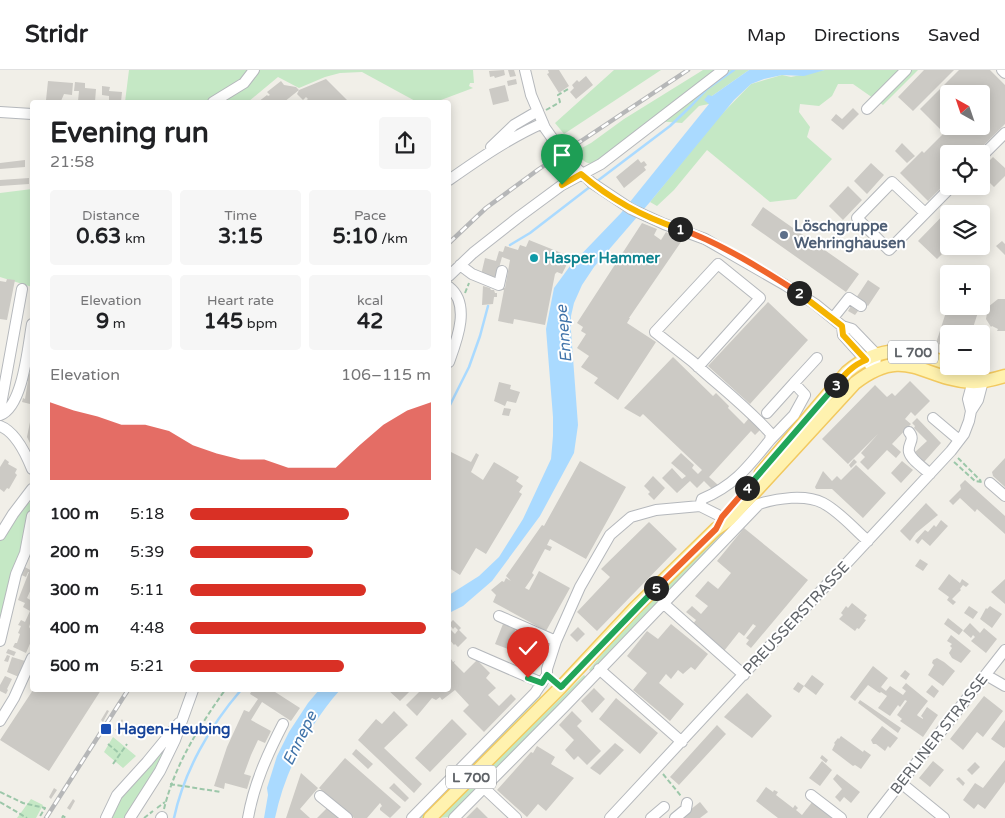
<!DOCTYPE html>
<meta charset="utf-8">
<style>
body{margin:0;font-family:"Varela Round",sans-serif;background:#f6f6f6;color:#202124;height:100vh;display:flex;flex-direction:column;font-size:19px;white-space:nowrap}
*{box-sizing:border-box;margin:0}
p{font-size:16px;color:#757577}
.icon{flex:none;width:28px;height:28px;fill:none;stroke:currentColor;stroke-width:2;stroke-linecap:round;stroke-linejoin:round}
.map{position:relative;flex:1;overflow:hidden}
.drawer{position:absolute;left:30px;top:30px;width:421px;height:592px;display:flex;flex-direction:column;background:#fff;border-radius:5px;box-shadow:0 2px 12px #0003}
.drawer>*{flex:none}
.needle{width:32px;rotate:320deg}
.tools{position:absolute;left:940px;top:15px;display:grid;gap:10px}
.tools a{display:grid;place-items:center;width:50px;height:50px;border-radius:5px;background:#fff;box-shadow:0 2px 12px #0003;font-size:25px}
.pin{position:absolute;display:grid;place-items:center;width:42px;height:42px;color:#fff;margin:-51px -21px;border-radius:50% 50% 50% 0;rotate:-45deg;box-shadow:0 0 5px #0007}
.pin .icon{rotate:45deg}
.km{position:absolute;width:25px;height:25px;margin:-12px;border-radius:50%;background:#222;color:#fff;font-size:14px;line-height:25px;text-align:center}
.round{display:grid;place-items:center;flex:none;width:52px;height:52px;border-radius:5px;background:#f6f6f6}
.headline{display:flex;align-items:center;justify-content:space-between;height:85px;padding:0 20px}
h1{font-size:28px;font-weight:700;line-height:38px}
.metrics{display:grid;grid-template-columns:repeat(3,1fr);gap:8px;height:85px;padding:5px 20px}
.metrics div{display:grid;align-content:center;border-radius:5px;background:#f6f6f6;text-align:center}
.metrics b{font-size:21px;font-weight:700}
.metrics small{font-size:14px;font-weight:400}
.metrics p{font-size:14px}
.chart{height:140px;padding:10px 20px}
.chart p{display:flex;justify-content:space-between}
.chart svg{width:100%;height:90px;margin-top:5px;fill:#d93025;opacity:.7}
ul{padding:0 20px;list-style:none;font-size:16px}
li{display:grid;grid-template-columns:80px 60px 1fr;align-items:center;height:38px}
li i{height:12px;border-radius:6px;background:#d93025}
header{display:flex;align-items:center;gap:30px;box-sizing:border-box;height:70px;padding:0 25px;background:#fff;border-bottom:1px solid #e0e0e0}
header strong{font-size:24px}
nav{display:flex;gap:28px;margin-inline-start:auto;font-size:18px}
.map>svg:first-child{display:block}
.green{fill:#c5e8c5}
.water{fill:#aadaff}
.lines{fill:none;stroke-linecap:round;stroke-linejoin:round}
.stream{stroke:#aadaff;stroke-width:2.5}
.building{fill:#cccac5;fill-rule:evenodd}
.minor-casing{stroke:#b5b8bc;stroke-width:12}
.major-casing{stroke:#f2c960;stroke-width:15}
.path{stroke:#9cc7a9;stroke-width:2;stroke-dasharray:5 2.5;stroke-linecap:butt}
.minor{stroke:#fff;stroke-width:10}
.major{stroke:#fff2af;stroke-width:12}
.rail-casing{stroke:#b6b7b8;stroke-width:4.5}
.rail{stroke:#fff;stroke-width:2.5;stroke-dasharray:8;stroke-linecap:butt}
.split-1-casing{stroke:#fff;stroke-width:10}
.split-2-casing{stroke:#fff;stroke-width:10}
.split-3-casing{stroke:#fff;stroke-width:10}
.split-4-casing{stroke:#fff;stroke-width:10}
.split-5-casing{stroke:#fff;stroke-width:10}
.split-6-casing{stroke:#fff;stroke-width:10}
.split-7-casing{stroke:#fff;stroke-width:10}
.split-1{stroke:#f5b400;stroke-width:6}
.split-2{stroke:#f0652b;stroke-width:6}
.split-3{stroke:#f5b400;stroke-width:6}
.split-4{stroke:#22a559;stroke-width:6}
.split-5{stroke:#f0652b;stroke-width:6}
.split-6{stroke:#22a559;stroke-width:6}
.split-7{stroke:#22a559;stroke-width:6}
.service-dot{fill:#5c6f8a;stroke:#fff;stroke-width:2}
.culture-dot{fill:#0f9aa8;stroke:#fff;stroke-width:2}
.transit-dot{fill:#1a4fb4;stroke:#fff;stroke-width:2}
.labels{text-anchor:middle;stroke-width:4;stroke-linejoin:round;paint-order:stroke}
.shield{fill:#fff;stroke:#8f9295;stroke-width:1}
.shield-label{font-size:14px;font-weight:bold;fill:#5f6368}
.service-label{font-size:15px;font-weight:bold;fill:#4e5e75;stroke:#fff;text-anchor:start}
.culture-label{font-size:15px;font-weight:bold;fill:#0d838f;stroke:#fff;text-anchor:start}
.street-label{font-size:15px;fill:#5f6368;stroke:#fff}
.transit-label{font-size:15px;font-weight:bold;fill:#164399;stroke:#fff;text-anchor:start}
.water-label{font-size:16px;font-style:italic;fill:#4174aa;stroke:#fff}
</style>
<header>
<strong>Stridr</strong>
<nav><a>Map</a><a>Directions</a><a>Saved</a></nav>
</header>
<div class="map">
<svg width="1005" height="748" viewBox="0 0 1005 748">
<rect width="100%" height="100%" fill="#f1efe8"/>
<!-- green -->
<path class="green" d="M129 0H251C239 15 223 26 205 32H125Z
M259 0H473L474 13H470L469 16 473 18 441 30V32H417L362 2 340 3 325 7 299 18 278 7 248 32H220L245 16Z
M614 0H661L564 64 555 53Z
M703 0H749L712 26 709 34 699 36 682 53 656 51 596 93C584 95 583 90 576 81L591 73 624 49Z
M825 0H918L883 35 853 14H838L832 26 819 36 800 34 799 42 810 57 807 67 832 89 796 129 770 132 707 80 674 120 657 136 650 132 717 49 751 14 782 5 791 7Z
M32 119V217L0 207V123Z
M28 431 30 433V446L22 480 12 502 0 549V471L4 463Z
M741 444 740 448 592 602 589 600 630 550Z
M584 605 587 608 449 747 438 748C486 700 536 653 584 605Z
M540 623 541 626 428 743 424 748H417Z
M113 667 136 686 123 698 104 682Z
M172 667 130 748H106L117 725Z
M31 729 43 735 36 748H17Z"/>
<!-- water -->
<path class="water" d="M749 0H825L804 6 782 5 764 9 751 14 734 30 650 132 594 197 582 215 574 233 571 246V261L578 355 574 383 540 446 492 511 463 536 449 543V525L479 506 499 487 523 449 551 389 553 366V347L546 259 554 218 570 196 621 143 709 34 704 30 708 25 712 26Z
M319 620H340C308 656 285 701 275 748H264L268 725 267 718 277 686 289 662 308 633Z"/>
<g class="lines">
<!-- stream -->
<path class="stream" d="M596 112 670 56 691 36 707 19 734 0
M510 175 530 163 591 116
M449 337 469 297 480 266 488 236
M174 748C184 701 210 656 241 620"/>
</g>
<!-- building -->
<path class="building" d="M504 0 505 5 495 8 494 6 490 7 489 1Z
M508 0H514L516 6 510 7Z
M548 0H559L569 16 559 23 547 4 549 3Z
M924 0H954L913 41 898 27Z
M959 0H990L1005 15V54L975 84H949V110L928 131 900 103 922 81 924 83 944 63 920 39ZM949 24H981V56H949Z
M586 6 593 15 576 29 570 22 574 18 572 15 577 10 579 12Z
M326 9 349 32H304L308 29 306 27 303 30 297 24 299 20 284 32H258L267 25 268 26 270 25 267 22 281 11 284 15 296 17 299 20Z
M516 9 517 14 508 16 507 11Z
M48 11 73 13 72 25 64 24 61 31 46 30Z
M75 12 85 13V18L96 19 95 32 78 31 79 21H74Z
M505 15 509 31 493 35 489 19Z
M102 16 110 17 109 21 122 22 121 32H109V26L102 25Z
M853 38 859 44 843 60 831 50 836 44 842 49Z
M902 73 915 86 907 93 895 81Z
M993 87 1005 98V106L994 117 981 104V99Z
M638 89 641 93 644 91 647 95 644 97 646 100 624 118 616 107Z
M25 90V97L0 99V93Z
M871 93 884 105 867 124 854 111Z
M29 108V114L0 116V110Z
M848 116 862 130 843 150 829 136Z
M953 135 962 144H949V177L937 189 918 171Z
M763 137 859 204 846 222 751 155Z
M642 153 657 159 654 165 661 170 666 162 681 172 629 248H630L627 253 656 272 618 330 594 313 598 308 581 297 589 286 577 278 586 264 581 261 583 257 577 253Z
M529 170 564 184 561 192 567 194 562 204 557 202 555 204 545 255 514 249 513 254 498 251 504 220H502V217L505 218 510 190 502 187 496 209 481 205 485 188 496 191 499 181 503 182 505 176 518 180 520 175 526 177Z
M1002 171 1005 174V185L996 176Z
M7 209 15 210 7 250 0 249V211L6 212Z
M868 210 880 218 868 236 856 228Z
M483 216 490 218 491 220H494L495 223H497V227H494L493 234 482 235Z
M998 229H1005V261H997L998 259 992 256 991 257 986 249 988 237Z
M768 232 808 270 750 334 708 296Z
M851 236 858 241 855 245 848 241Z
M948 236H980L971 264H949V278L936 273Z
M673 287 713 326 716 323 729 336 728 338 744 354 749 348 761 359 755 365 751 361 709 407 718 415 713 420 704 411 697 418 690 411 677 423 662 408 672 398 682 409 686 406 671 393 681 383 694 395 692 398 698 404 702 400 643 344 640 347 624 338Z
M28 303 32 304V331L31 330 30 334 22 332 23 328 25 329 28 311H26Z
M910 311 930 331 915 346 911 342 905 349 911 354 892 374 901 382 896 388 887 380 868 400 860 392 865 387 861 383 878 364 848 394 822 369 875 315 887 327 892 323 895 326Z
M499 312 511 315 510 319 520 322 516 333 507 331 505 336 494 331Z
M504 338 511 339 509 346 502 345Z
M32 342V377L27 367Z
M917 348 941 373 924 392 914 383 927 371 914 358 915 356 912 353Z
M449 381 471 392 476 383 479 385 471 402 483 410 494 392 519 407 516 411 523 416 519 422 522 424 486 484 476 478 460 505 449 498Z
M1005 388V417L993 406 992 402Z
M5 389 9 392 8 394 17 399 15 403 17 405 9 419 7 418 4 422 0 419V397Z
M854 389 857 392 851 398 849 395Z
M580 391 626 417 586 489 550 469 547 475 552 477 550 481 545 479 532 503 534 505 525 518 529 520 539 501 570 518 546 561 493 532 496 525 491 520 502 511 504 512 506 508 511 511 506 506 542 455 544 456Z
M902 391 913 400 901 413 891 403Z
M856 395 886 423 863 448 832 419H816L815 417 823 401 832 411 837 406 841 410Z
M653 406 665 418 654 430 648 424 650 422 644 416Z
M965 410 1005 446V464L977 439 975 442 960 428 953 435 949 431 961 419 960 415Z
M926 433 938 445 916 463 910 471 900 461Z
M941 450 948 456 930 476 922 469 918 474 915 471 925 460 928 462 934 455 936 457Z
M649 452 677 479 597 561 577 542 610 507 601 499Z
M744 458 808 510 751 578 746 574 749 570 746 568 756 556 753 554 744 566 739 562 724 581 692 555 696 550 686 542 692 536 701 544 708 536 695 526 708 511 718 519 731 503 717 491Z
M920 489 928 494 923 501 915 496Z
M23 496 32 501V517L27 528 32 531V555L30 554 29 557 32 561V569L26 583 13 577 15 573H17L20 564 18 563 21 556 18 555 21 550 25 552 30 541 23 537 25 533 18 530 29 502H28L26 507 19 504Z
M949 504 960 513 962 509 969 514 966 517 963 515 960 519 961 520 952 529 956 532 953 535 947 530 949 527 938 519Z
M1005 509V534L991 522Z
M852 533 867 545 864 549 866 550 859 559 857 558 855 561 839 549 843 545 841 543 846 536 848 538Z
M969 536 978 542 973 549 964 543Z
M990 536 1002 544 992 558 980 549 986 538 987 539Z
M948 548 963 560 959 565 944 554Z
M453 550 461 558 459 560 467 568 458 577 455 574 454 575 449 569V562L451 560 455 564 458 560 455 557 453 559 449 554Z
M970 553 980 563 984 558 997 569 986 583 971 571 975 567 973 565 971 568 963 561Z
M503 554 516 559 508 579 495 574Z
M671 554 708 584 695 600 691 597 683 604 678 600 671 609 666 604 659 613 684 634 670 651 633 620 647 603 627 586 647 561 658 569Z
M578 557 585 564 577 572 570 565Z
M951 565 971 581 961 593 952 588 949 583 952 578 950 576 952 574 947 571Z
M8 579 16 582 14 586 6 583Z
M525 583 539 589 533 602 519 596Z
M7 585 10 586 8 592 4 591Z
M12 587 25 591 19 607 7 602Z
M937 588 944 592 955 601 943 616 928 605 934 595 932 593 933 590Z
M451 589 453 592 455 591 454 593 464 603 477 590 490 603 486 608 496 618 488 625 499 636 511 624 516 629 484 662 463 641 469 635 455 620 442 630 440 627 436 630 432 628 417 646 406 635 421 620H449V591Z
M873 596 888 608 881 617 886 621 890 616 903 625 906 621 902 618 906 613 928 631 917 645 918 646 923 649V648L921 646 927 637 938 645 923 667 900 651 902 649 897 645 907 631 905 630 900 637 898 635 890 646 878 638 887 626 881 622 880 623 878 622 868 615 855 631 850 627Z
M905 600 910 604 906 610 900 606Z
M812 605 824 614 816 625 804 616Z
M5 606 12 609 7 619 8 620 6 624 0 621V615Z
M798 612 804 616 799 623 793 619Z
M932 615 939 621 934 628 926 622Z
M594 618 605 629 592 643 581 631Z
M33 620H101L49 701 0 670Z
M252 620H272L300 638 291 651 262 632 251 650 271 661 265 673 258 670 251 685 244 704 251 706 247 719 225 713 224 719 214 716 227 677 238 653 244 640 249 642 258 629 250 624Z
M388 620H411L400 631Z
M747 623 772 646 752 668 724 647Z
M984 626 1003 641 983 667 977 662 963 680 950 669Z
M616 628 658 663 640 684 599 649Z
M860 630 901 658 898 663 858 633Z
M107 640 109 641 103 652 101 650Z
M394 641 408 655 384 678 422 714 414 723 358 670 376 649 382 654Z
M572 641 582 651 577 656 601 681 587 695 578 686 574 690 565 680 574 670 559 655Z
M122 649 123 651 117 661 115 660Z
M452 649 467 664 430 702 415 688Z
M1005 650V677L1004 678 991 669Z
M717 655 726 664 679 715 670 707Z
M882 656 898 668 890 678 888 676 885 681 876 674H873L871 670Z
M841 666 863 682 864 680 871 685 861 699 855 695 853 696 832 680 835 674 834 673 838 668 839 669Z
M615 673 624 680 600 705 590 698Z
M537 676 555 687 551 694 574 708 546 741 538 734 527 747 497 720 531 682 533 683Z
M356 679 373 694 368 699 352 684Z
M822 685 828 690 826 693 820 688Z
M345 688 401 737 390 748 380 740V738L382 736 380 733 367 748H354L319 718Z
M1005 690V712L985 739 978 734 974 739 963 730 975 713 983 718Z
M822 691 832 700 820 716 809 708Z
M933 691 944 700 930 717 919 708Z
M975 692 980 697 972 705 967 700Z
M301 703 318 718 300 739 310 748H286Z
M837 704 860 722 851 733 844 727 840 732 835 727 842 719 833 709Z
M959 707 965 713 963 716 956 709Z
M394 713 409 728 405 732 389 718Z
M766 717 773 722 774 720 778 722 776 725 793 738 795 735 798 738 796 740 802 745 813 731 835 748H778L756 731Z
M54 718 57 720 51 729 49 727Z
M73 729 75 731 70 740 67 738Z
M700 732 708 742 700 748H680Z
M477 737 488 748H466Z
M327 738 338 748H317Z"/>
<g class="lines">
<!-- minor casing -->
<g class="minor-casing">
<path id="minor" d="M525 0 531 25 545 58 567 89 592 113 631 139 664 154 705 169 785 215 815 234 842 256 852 259 876 284 875 299
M1002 0 1005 3
M213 32 244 13 254 0
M867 39 906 0
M0 42 32 44
M491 77 514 55 538 41
M981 87 1005 63
M449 110C479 89 509 68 543 53
M925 143 892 112 857 148 889 180 952 116
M460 195 472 204 499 215 502 201
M449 206 473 183 520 146 562 115 601 94 723 0
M449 217C471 234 457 270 449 292
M833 248 849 228 861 236
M842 256 843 265 870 295
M698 297 760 228 718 194 655 262 693 292C719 316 748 338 771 364L770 370C748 397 735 415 702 429L700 436
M0 340 22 219
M971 341 978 330 983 311
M767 343 794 313
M0 345C23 337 28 276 32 254
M933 348 959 370
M0 356C16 362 26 384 32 399
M909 362C916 370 907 374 909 382 911 390 924 398 930 404
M770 370 794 345 805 325 794 313 817 288
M990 413 1005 426
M0 465 13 444 32 419
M663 533 744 605
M499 546 556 571
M0 571 16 504 25 483 32 446
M473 583 542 613
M599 599 682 672
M986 605 1005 616
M0 651 14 628 32 588
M901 713 944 748
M483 717 516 748
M811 725 841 748
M320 726 347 748
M106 748 117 725 147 692 179 653
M130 748 160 701 175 670 193 620
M161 748 162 747
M248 748C254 714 267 685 283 654
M412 748 535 623 547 605V599L556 571 580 517 610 465 631 447 656 440 700 436 722 447
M454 748 565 636 759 434C777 428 806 424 823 433 840 442 854 459 868 471
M610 748 951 381 964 364 969 351 971 341 968 329 974 307
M651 748 664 737
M675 748 686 739 687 733
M873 748 1005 580"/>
</g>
<!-- major casing -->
<g class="major-casing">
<path id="major" d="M956 296 983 311
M761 403 847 302C883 272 908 280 949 294
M430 748 561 617 634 539 716 459 730 449 855 313C906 274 922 309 971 312 981 313 995 309 1005 306"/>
</g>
<!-- path -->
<path class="path" d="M546 40 560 32 558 25 568 19
M465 223 469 213
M958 388 981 411
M954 392 975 411 982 412
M108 674 120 684
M113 694 127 674
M663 704 681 726
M170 714 221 722
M0 722 23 733 45 738 39 748
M0 732 27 748
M157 738 165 732
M164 739C175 694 199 657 225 620
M62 748 63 746 66 748
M144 748 153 741"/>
<!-- minor -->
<use href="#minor" class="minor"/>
<!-- major -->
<use href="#major" class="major"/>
<!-- rail casing -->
<g class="rail-casing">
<path id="rail" d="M449 173 486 138 539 99 688 0
M46 748 128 620"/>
</g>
<!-- rail -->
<use href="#rail" class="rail"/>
</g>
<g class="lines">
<!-- split-1 casing -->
<g class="split-1-casing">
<path id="split-1" d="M562 115 581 104C610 129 643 147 680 159"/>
</g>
<!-- split-2 casing -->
<g class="split-2-casing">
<path id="split-2" d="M680 159C719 172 765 201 799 223"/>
</g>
<!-- split-3 casing -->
<g class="split-3-casing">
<path id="split-3" d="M799 223 842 256 843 265 866 290C853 295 845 304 836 315"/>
</g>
<!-- split-4 casing -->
<g class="split-4-casing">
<path id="split-4" d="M747 418 836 315"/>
</g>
<!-- split-5 casing -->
<g class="split-5-casing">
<path id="split-5" d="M656 518 716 459 722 447 747 418"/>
</g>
<!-- split-6 casing -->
<g class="split-6-casing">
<path id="split-6" d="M562 616 656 518"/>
</g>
<!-- split-7 casing -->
<g class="split-7-casing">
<path id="split-7" d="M528 608 542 613 547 605 561 617 562 616"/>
</g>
<!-- split-1 -->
<use href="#split-1" class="split-1"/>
<!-- split-2 -->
<use href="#split-2" class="split-2"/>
<!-- split-3 -->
<use href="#split-3" class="split-3"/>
<!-- split-4 -->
<use href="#split-4" class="split-4"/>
<!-- split-5 -->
<use href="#split-5" class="split-5"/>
<!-- split-6 -->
<use href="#split-6" class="split-6"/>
<!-- split-7 -->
<use href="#split-7" class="split-7"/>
</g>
<!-- markers -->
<circle class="service-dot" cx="784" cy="165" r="5"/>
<circle class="culture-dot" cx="534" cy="188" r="5"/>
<rect class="transit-dot" x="100" y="653" width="12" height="12" rx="2.5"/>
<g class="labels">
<!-- shield labels -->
<g class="shield">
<rect x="888" y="270.5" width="50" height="23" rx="4"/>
<rect x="446" y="695.5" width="50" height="23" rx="4"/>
</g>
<g class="shield-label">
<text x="913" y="287">L 700</text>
<text x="471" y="712">L 700</text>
</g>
<!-- service labels -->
<g class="service-label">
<text x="794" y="161">Löschgruppe<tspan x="794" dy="17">Wehringhausen</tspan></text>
</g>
<!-- culture labels -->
<g class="culture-label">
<text x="544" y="193">Hasper Hammer</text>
</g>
<!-- street labels -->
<g class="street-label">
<text transform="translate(796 548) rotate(-47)" y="5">PREUSSERSTRASSE</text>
<text transform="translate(939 664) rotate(-52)" y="5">BERLINER STRASSE</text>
</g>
<!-- transit labels -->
<g class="transit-label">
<text x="117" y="664">Hagen-Heubing</text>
</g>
<!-- water labels -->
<g class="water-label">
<text transform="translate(563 264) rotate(-95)" y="6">Ennepe</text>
<text transform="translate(299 668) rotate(-64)" y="6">Ennepe</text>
</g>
</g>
</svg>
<div class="tools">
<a><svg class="needle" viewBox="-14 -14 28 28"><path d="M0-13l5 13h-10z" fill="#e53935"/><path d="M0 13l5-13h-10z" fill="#757577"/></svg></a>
<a><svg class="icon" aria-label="locate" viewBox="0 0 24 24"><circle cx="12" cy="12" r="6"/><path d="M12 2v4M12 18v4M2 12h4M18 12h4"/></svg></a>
<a><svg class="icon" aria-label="layers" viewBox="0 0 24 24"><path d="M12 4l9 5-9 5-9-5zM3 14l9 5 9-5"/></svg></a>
<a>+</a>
<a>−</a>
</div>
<div class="pin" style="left:562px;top:115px;background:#1e9e55"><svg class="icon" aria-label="arrive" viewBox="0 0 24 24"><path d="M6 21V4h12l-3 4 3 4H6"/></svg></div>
<div class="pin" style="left:528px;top:608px;background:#d93025"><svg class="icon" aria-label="check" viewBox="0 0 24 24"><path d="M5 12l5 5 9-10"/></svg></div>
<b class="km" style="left:680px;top:159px">1</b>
<b class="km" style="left:799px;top:223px">2</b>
<b class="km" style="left:836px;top:315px">3</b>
<b class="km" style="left:747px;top:418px">4</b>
<b class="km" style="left:656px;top:518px">5</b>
<section class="drawer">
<div class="headline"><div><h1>Evening run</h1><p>21:58</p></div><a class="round"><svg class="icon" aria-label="share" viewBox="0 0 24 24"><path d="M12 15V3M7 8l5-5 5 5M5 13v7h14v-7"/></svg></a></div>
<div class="metrics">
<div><p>Distance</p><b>0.63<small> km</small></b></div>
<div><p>Time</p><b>3:15</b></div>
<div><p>Pace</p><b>5:10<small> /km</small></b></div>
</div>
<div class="metrics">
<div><p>Elevation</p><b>9<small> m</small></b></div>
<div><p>Heart rate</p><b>145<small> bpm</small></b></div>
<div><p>kcal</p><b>42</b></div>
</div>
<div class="chart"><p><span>Elevation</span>106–115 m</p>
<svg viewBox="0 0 160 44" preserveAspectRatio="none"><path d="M0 44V6L10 10L20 13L30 17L40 17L50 20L60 27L70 31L80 34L90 34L100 38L110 38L120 38L130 27L140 17L150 10L160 6V44z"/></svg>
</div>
<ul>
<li><b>100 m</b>5:18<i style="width:66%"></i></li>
<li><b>200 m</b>5:39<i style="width:51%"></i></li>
<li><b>300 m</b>5:11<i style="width:73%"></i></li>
<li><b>400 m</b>4:48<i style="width:98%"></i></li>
<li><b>500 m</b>5:21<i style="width:64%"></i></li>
</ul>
</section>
</div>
